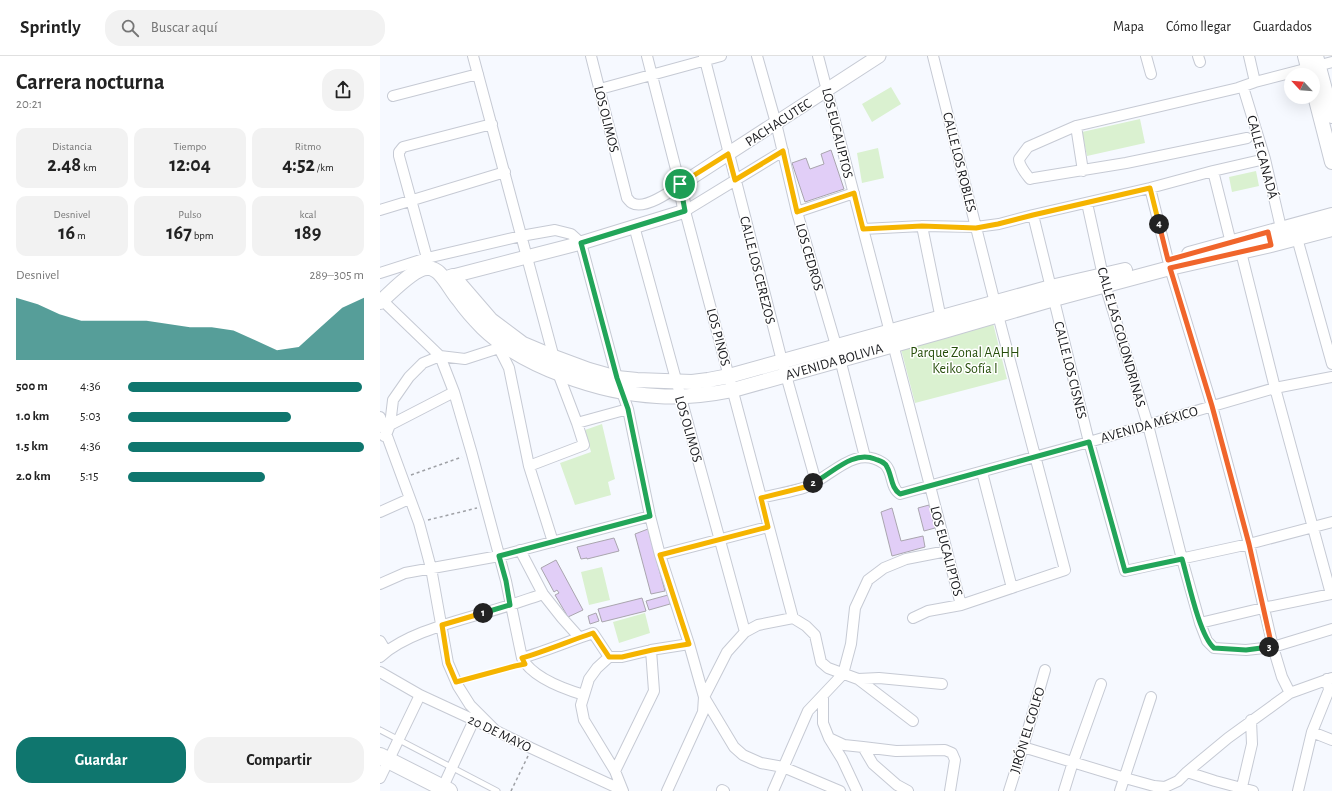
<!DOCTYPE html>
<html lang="es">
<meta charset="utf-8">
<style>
body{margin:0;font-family:"Alegreya Sans",sans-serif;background:#f2f2f2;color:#222;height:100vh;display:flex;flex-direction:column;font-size:15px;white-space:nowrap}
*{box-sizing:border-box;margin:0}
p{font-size:13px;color:#767676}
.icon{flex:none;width:22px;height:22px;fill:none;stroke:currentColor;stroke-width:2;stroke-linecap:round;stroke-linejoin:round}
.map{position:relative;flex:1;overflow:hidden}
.side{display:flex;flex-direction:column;background:#fff;width:380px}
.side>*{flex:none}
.needle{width:26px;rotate:296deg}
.tools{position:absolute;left:904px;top:12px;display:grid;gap:8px}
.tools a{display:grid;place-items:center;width:36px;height:36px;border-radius:50%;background:#fff;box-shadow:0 4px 16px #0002;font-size:20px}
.pin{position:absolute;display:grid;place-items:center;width:34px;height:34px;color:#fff;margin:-17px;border:2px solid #fff;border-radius:50%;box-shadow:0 1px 4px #0007}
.km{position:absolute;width:20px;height:20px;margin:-10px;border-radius:50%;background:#222;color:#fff;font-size:11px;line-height:20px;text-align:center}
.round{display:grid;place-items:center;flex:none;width:42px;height:42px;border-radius:16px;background:#f2f2f2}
.head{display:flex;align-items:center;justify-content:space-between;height:68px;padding:0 16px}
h1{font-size:22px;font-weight:700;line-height:30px}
.metrics{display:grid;grid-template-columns:repeat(3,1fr);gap:6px;height:68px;padding:4px 16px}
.metrics div{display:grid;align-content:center;border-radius:10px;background:#f2f2f2;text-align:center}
.metrics b{font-size:20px;font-weight:700}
.metrics small{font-size:11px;font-weight:400}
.metrics p{font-size:11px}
.chart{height:112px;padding:8px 16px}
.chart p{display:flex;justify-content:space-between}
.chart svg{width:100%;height:72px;margin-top:4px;fill:#0f766e;opacity:.7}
.button{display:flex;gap:8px;margin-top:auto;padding:8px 16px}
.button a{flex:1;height:46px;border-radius:16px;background:#0f766e;color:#fff;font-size:16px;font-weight:700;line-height:46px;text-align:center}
.button a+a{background:#f2f2f2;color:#222}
ul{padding:0 16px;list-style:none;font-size:13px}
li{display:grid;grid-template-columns:64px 48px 1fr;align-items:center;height:30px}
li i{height:10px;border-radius:5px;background:#0f766e}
header{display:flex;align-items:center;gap:24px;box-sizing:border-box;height:56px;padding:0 20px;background:#fff;border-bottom:1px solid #e0e0e0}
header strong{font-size:19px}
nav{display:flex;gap:22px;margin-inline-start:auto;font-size:14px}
.search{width:280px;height:36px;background:#f2f2f2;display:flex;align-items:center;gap:10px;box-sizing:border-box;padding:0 14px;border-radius:16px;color:#767676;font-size:15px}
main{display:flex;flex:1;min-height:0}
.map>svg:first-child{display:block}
.green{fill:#daf1d0}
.building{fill:#e1cef7;stroke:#a9a5ae}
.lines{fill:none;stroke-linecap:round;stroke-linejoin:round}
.service-casing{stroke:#c6cad4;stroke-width:7}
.minor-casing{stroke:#c6cad4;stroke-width:12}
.tertiary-casing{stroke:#c6cad4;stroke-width:15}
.secondary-casing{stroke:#c6cad4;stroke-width:16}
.primary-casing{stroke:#c6cad4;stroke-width:18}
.path{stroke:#9fa1a6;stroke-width:1.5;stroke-dasharray:3 3;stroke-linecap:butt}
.service{stroke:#fff;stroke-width:5}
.minor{stroke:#fff;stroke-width:10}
.tertiary{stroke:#fff;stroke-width:13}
.secondary{stroke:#fff;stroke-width:14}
.primary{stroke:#fff;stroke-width:16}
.split-1-casing{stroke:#fff;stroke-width:8}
.split-2-casing{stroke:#fff;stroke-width:8}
.split-3-casing{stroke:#fff;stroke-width:8}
.split-4-casing{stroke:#fff;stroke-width:8}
.split-5-casing{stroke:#fff;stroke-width:8}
.split-1{stroke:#22a559;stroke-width:5}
.split-2{stroke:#f5b400;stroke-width:5}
.split-3{stroke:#22a559;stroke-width:5}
.split-4{stroke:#f0652b;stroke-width:5}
.split-5{stroke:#f5b400;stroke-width:5}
.labels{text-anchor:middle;stroke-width:3;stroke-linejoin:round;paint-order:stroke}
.street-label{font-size:14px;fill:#1a1b1f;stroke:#fff}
.park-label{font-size:14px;fill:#264e0a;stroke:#fff}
</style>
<header>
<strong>Sprintly</strong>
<div class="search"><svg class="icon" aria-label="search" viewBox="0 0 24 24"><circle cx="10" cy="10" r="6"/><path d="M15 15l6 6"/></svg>Buscar aquí</div>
<nav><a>Mapa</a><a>Cómo llegar</a><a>Guardados</a></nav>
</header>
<main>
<section class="side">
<div class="head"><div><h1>Carrera nocturna</h1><p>20:21</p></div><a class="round"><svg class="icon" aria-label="share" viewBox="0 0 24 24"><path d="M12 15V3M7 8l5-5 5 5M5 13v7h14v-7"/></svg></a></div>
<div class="metrics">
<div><p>Distancia</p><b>2.48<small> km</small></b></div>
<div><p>Tiempo</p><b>12:04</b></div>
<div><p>Ritmo</p><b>4:52<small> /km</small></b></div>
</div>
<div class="metrics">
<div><p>Desnivel</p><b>16<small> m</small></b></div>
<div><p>Pulso</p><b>167<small> bpm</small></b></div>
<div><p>kcal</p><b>189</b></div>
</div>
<div class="chart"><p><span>Desnivel</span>289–305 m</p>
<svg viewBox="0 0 160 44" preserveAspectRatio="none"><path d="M0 44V6L10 10L20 16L30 20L40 20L50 20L60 20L70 22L80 24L90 24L100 26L110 32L120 38L130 36L140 24L150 12L160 6V44z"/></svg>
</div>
<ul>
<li><b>500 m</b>4:36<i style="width:99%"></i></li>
<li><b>1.0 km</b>5:03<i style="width:69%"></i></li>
<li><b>1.5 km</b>4:36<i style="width:100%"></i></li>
<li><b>2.0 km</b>5:15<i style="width:58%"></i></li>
</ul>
<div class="button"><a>Guardar</a><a>Compartir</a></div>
</section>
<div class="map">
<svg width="952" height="735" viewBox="0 0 952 735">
<rect width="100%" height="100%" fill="#f6f9ff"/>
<!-- green -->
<path class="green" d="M511 31 521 48 492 66 482 48Z
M760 63 765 87 707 100 702 76Z
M498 92 504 122 482 127 477 97Z
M876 115 879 130 852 136 849 121Z
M613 267 627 323 535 347 521 293Z
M222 368 235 423 228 426 231 439 195 449 180 407 211 396 205 374Z
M222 511 230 544 209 549 201 516Z
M265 557 270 577 239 587 233 566Z"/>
<!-- building -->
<path class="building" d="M451 94 464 133 425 146 412 107 426 102 430 113 444 108 441 98Z
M549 449 555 472 544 475 538 452Z
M512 452 521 485 543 480 545 491 512 500 501 456Z
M268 473 285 535 271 538 255 478Z
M234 482 239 495 207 503V502L201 503 197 491Z
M176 504 203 554 188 561 175 539 179 537 177 534 174 536 161 512Z
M288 539 290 548 269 554 266 545Z
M262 542 266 555 222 566 218 553Z
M216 557 219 565 210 568 208 560Z"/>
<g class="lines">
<!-- service casing -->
<g class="service-casing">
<path id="service" d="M0 674 117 735"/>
</g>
<!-- minor casing -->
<g class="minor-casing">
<path id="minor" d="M93 0 178 317 197 367 204 389 149 410
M211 0 247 142C249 144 250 146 252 147 264 154 290 136 300 129L267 0
M324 0 402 305 436 426
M377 0 396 67 417 156 460 303 485 401
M438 0 581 549
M766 0 771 18
M818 0 820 6
M869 0 875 26
M863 31 885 103 901 172
M220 33 341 0
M13 40 98 18
M696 70 703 115
M867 82 746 107 654 122 650 123C646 118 639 110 639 103L648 91 696 70 858 32 875 26 952 6
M403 95 305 155 413 562
M833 115 851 187
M770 132 788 204
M707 147 725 229 768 369 802 503 820 567 827 585 834 592 866 594 893 591 952 573
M0 154 125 116
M417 156 474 137
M653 159 709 386 745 515 869 488 952 466
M254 170 365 576
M542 170 562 268
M483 173 542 170 596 171 619 168 653 159 770 132 833 115 885 103
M917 182 952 308
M861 196 895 332 951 538
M47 209V202L19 100V96L23 91 112 68
M0 217 47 202 141 180 175 174 191 178 201 187 237 322 248 353 270 460 280 499 309 588 324 641 354 691 363 699 381 707 403 711 460 735
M2 244 60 300 74 336 92 398 126 525 142 602C152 621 184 633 204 639
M121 288 119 292 129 312 149 410 173 486
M0 361 39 467 51 512 68 607 78 630 90 649 114 673
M197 367 248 353
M10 369 74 336
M4 380 6 379 10 369 13 344 29 321 43 307 60 300 85 303 119 292
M602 416 632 532
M381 442C396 438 412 436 426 431 451 421 475 388 503 407 514 414 509 431 520 438L709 386 895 332 952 321
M0 456 29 443
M140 494 163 538 182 562 199 581
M280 499 388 471
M0 528 25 517 119 500 270 460
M533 562 548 555 581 549 685 514 618 259 553 0
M820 567 883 552 952 538
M0 585 6 595
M0 601C26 577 74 566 107 556 126 551 145 544 163 538
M142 602C166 595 189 585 213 577L229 601
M0 616 40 639 94 664 151 692 242 734
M478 623 499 622 562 628
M910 637 952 622
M443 640V667L449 682 462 703 477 735
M932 676 952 684
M449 682 464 689 483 691 516 695 565 694 572 697 575 704 570 735
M483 691 493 708 517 729 528 735
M643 691 745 722 774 730 785 731 798 725 807 716 848 682 910 637 902 621 893 591 869 488 832 350 790 212
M235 715 274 635 271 594
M807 716 835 725 873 735
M0 722 40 639
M342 734 344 735
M61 735 94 664
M243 735 235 715 204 664 201 649 209 623 217 612 229 601H242L271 594 309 588
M287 735 323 656 324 641 347 596 365 576 378 569 413 562 426 570 435 579 441 606 448 612 478 623 533 665
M393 735 428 655 463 618 471 588 475 552 488 524 504 512 526 503 567 495
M629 735 643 691 665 614
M684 735 693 706 721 628
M740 735 771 641
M861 735 872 688 871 664
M918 735 932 676 949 634 947 623"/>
</g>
<!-- tertiary casing -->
<g class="tertiary-casing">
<path id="tertiary" d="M73 220 201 187 305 155 300 129 499 0"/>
</g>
<!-- secondary casing -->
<g class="secondary-casing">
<path id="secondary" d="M925 0 930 19
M936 0 952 60
M933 32 952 106
M809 198 952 159
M64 223 73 220 111 264 143 288 174 301 209 314 237 322 257 324 312 326 328 324 349 320 671 231 745 214
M0 246C11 237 35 210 49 212 52 212 57 215 59 217 67 225 72 236 79 244 86 254 94 263 103 272 143 311 221 337 277 340 303 342 328 339 353 334L564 275 674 243 790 212 891 189 952 173"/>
</g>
<!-- primary casing -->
<g class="primary-casing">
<path id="primary" d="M0 700 69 735"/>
</g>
<!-- path -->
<path class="path" d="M31 419 82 401
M48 464 97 452
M86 624 136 609
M131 735 148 700"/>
<!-- service -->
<use href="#service" class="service"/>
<!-- minor -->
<use href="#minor" class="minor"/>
<!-- tertiary -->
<use href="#tertiary" class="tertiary"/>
<!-- secondary -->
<use href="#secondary" class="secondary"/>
<!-- primary -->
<use href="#primary" class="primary"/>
</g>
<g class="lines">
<!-- split-1 casing -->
<g class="split-1-casing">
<path id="split-1" d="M103 557 130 549 126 525 119 500 270 460 248 353 237 322 201 187 305 155 300 128"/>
</g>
<!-- split-2 casing -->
<g class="split-2-casing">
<path id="split-2" d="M103 557 62 569 68 607 76 626 135 610 145 608 142 602C166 595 189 585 213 577L229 601H242L272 594 309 588 280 499 388 471 381 442 425 431 433 427"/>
</g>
<!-- split-3 casing -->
<g class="split-3-casing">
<path id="split-3" d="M433 427C452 418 472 394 495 403 500 405 505 406 507 411 512 420 511 432 520 438L709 386 745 515 802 503C808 523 819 579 834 592L866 594 889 591"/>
</g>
<!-- split-4 casing -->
<g class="split-4-casing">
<path id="split-4" d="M779 168 788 204 888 176 891 189 790 212 832 350 869 488 892 591H889"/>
</g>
<!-- split-5 casing -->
<g class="split-5-casing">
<path id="split-5" d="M300 128 348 98 355 124 403 95 417 156 474 137 483 173 542 170 596 172 618 168 653 159 770 132 779 168"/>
</g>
<!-- split-1 -->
<use href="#split-1" class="split-1"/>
<!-- split-2 -->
<use href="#split-2" class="split-2"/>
<!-- split-3 -->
<use href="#split-3" class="split-3"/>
<!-- split-4 -->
<use href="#split-4" class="split-4"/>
<!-- split-5 -->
<use href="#split-5" class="split-5"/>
</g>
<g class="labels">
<!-- street labels -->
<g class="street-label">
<text transform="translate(227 63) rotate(76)" y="5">LOS OLIMOS</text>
<text transform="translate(398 66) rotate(-33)" y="5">PACHACUTEC</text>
<text transform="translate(458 77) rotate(76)" y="5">LOS EUCALIPTOS</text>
<text transform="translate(883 101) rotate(75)" y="5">CALLE CANADÁ</text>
<text transform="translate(580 106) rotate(76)" y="5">CALLE LOS ROBLES</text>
<text transform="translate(430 201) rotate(74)" y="5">LOS CEDROS</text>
<text transform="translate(378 214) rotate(76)" y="5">CALLE LOS CEREZOS</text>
<text transform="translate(339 281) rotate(75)" y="5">LOS PINOS</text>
<text transform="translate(742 281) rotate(74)" y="5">CALLE LAS GOLONDRINAS</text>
<text transform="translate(454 305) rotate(-16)" y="5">AVENIDA BOLIVIA</text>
<text transform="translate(691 314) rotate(76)" y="5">CALLE LOS CISNES</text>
<text transform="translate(769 368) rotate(-16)" y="5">AVENIDA MÉXICO</text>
<text transform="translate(309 373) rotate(74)" y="5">LOS OLIMOS</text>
<text transform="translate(567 495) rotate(75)" y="5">LOS EUCALIPTOS</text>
<text transform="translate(647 674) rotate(-73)" y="5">JIRÓN EL GOLFO</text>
<text transform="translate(120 677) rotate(26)" y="5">20 DE MAYO</text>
</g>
<!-- park labels -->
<g class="park-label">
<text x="585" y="301">Parque Zonal AAHH<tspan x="585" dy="16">Keiko Sofía I</tspan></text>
</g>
</g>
</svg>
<div class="tools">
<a><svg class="needle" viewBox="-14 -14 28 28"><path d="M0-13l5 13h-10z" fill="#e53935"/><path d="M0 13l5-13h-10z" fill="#767676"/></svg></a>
</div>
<div class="pin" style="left:300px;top:128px;background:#1e9e55"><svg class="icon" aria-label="arrive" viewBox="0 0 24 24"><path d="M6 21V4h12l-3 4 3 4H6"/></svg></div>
<b class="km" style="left:103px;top:557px">1</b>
<b class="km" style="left:433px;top:427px">2</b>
<b class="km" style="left:889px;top:591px">3</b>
<b class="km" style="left:779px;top:168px">4</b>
</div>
</main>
